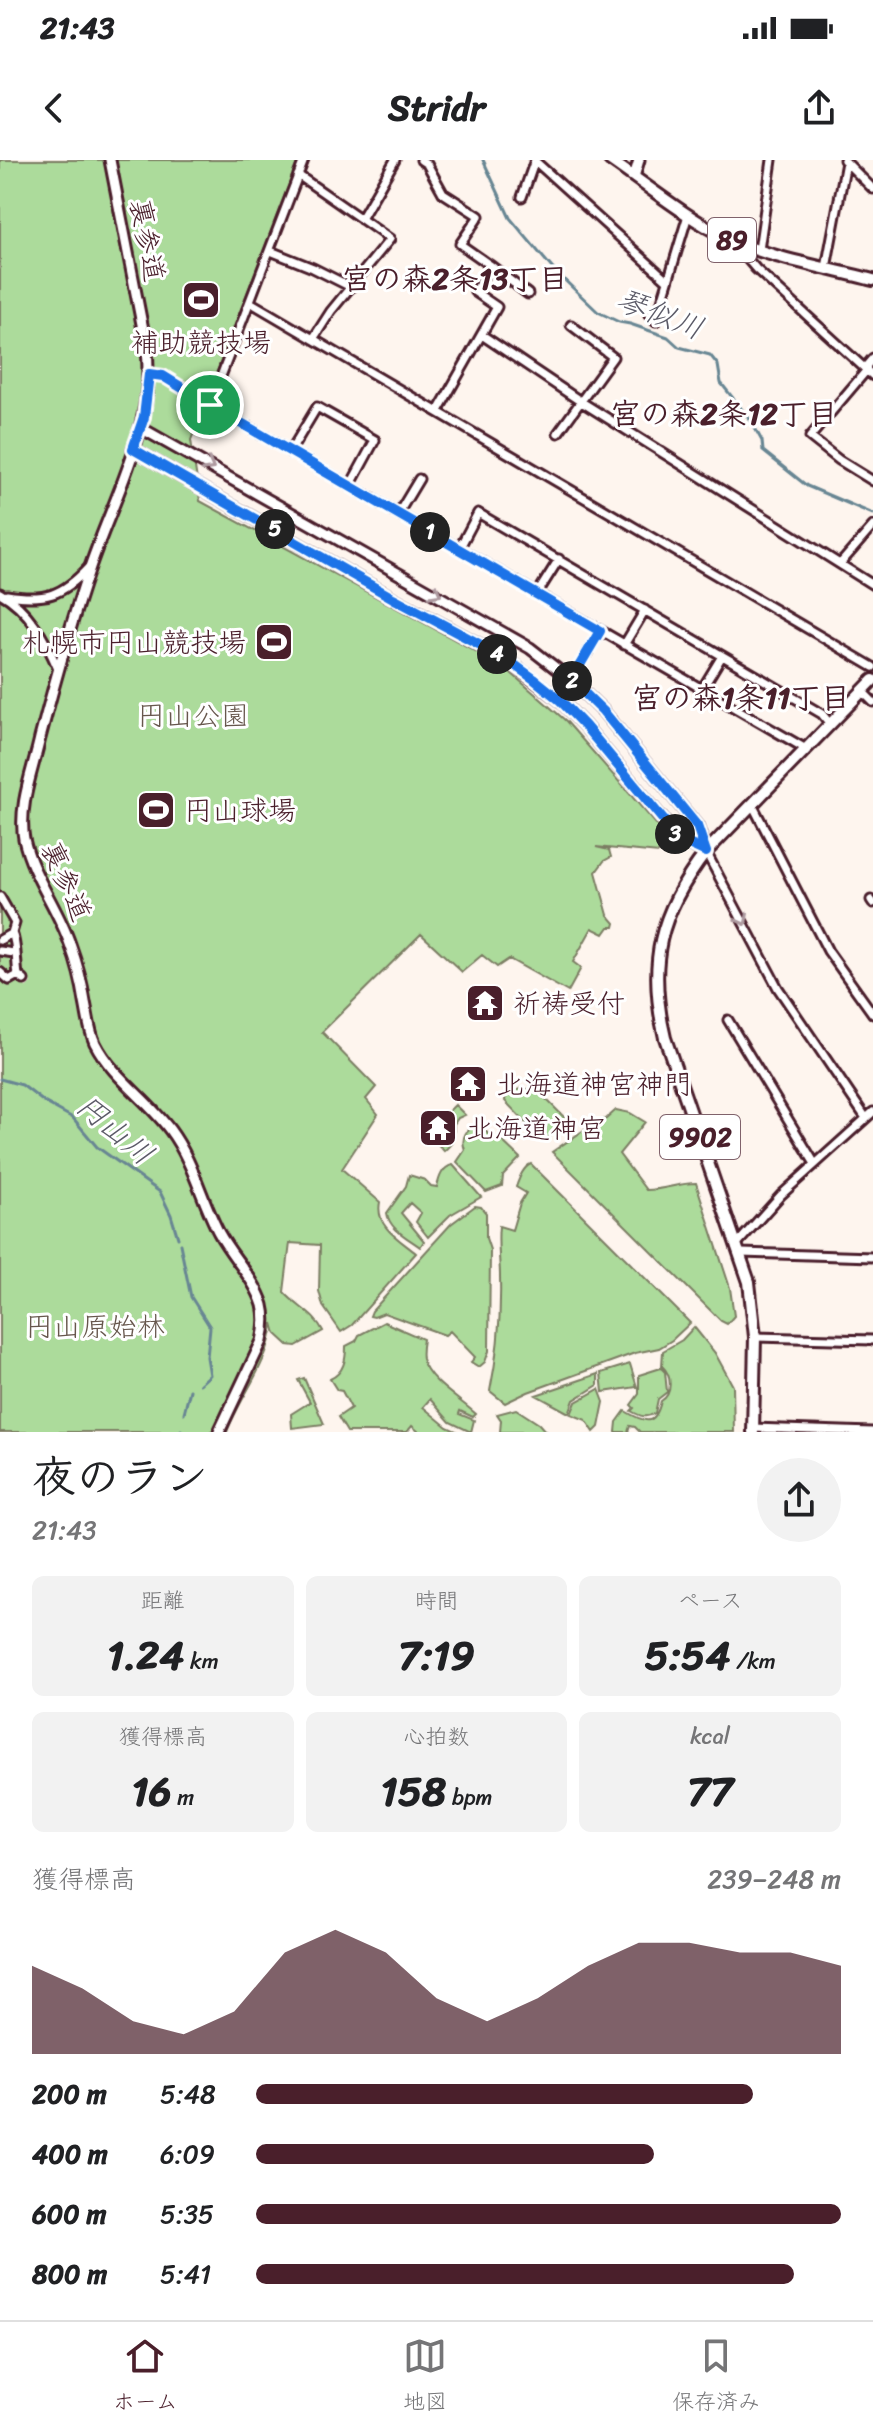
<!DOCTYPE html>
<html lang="ja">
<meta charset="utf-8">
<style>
body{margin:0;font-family:Sriracha,"Klee One",sans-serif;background:#f2f2f2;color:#202124;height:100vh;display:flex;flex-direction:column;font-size:30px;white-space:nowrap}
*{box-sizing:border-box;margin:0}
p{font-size:26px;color:#757577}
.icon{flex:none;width:44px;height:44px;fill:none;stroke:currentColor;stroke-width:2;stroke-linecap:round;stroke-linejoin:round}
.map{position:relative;height:1272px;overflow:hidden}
.sheet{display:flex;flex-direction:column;background:#fff;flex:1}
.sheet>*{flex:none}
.pin{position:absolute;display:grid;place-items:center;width:68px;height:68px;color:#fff;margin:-34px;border:4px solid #fff;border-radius:50%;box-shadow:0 2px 8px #0007}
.km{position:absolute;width:40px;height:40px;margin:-20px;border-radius:50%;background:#222;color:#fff;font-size:22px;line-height:40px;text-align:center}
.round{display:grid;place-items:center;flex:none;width:84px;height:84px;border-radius:42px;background:#f2f2f2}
.headline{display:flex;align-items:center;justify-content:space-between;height:136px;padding:0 32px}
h1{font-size:44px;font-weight:700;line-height:60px}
.figures{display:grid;grid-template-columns:repeat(3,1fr);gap:12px;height:136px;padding:8px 32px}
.figures div{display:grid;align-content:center;border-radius:12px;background:#f2f2f2;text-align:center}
.figures b{font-size:40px;font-weight:700}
.figures small{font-size:22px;font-weight:400}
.figures p{font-size:22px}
.chart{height:224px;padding:16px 32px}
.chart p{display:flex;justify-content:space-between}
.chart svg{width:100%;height:144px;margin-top:8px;fill:#4a1f2b;opacity:.7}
ul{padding:0 32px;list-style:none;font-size:26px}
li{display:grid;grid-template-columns:128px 96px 1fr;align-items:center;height:60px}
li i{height:20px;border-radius:10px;background:#4a1f2b}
.status{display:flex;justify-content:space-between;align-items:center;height:56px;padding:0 40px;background:#fff;direction:ltr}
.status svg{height:22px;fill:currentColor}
header{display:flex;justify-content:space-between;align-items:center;height:104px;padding:0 32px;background:#fff;font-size:36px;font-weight:700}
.menu{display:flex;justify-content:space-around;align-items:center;height:112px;border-top:2px solid #e0e0e0;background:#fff;font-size:22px;color:#757577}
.menu a{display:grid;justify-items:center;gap:4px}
.menu .on{color:#4a1f2b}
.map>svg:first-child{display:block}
.green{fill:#acdb9b;stroke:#7b7d63;stroke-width:2}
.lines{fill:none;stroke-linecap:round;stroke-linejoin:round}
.stream{stroke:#688693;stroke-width:3}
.street-tunnel{stroke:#dacac7;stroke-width:7;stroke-dasharray:7 3.5;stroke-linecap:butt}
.street-casing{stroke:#4a1f2b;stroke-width:13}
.secondary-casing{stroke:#4a1f2b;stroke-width:15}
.primary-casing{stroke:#4a1f2b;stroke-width:16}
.street{stroke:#fff;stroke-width:7}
.secondary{stroke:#fff;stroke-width:9}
.primary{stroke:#fff;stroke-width:10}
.oneway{stroke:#ae9aa0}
.route-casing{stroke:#fff;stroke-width:16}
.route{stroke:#1a73e8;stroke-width:10}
.labels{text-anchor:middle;stroke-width:6;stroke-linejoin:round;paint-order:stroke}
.shield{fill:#fff;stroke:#80626b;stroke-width:2}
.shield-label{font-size:26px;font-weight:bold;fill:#4a1f2b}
.street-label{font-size:28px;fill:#4a1f2b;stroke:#fff}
.poi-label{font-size:28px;fill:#4a1f2b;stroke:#fff;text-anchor:start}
.park-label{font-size:28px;fill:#67574d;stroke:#fff}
.neighbourhood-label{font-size:30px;font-weight:bold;fill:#4a1f2b;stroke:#fff}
.water-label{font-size:30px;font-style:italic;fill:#5c5b68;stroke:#fff}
</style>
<div class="status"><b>21:43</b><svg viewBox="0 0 49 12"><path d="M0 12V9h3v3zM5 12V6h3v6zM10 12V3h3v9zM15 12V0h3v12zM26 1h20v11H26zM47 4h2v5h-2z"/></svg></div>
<header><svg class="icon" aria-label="back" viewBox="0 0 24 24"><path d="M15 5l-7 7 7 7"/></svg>Stridr<svg class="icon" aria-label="share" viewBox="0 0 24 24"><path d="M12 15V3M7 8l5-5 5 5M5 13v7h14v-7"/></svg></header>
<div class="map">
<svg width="873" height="1272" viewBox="0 0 873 1272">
<rect width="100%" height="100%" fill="#fef5ee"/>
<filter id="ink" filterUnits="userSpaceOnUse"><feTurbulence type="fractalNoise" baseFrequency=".0125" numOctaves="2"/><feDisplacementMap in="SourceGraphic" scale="16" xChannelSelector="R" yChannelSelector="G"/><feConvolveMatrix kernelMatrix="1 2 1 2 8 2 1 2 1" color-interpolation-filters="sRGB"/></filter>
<g filter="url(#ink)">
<!-- green -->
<path class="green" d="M0 0H298L191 280 200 341 503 506 566 561 664 673 667 686 659 693 596 687 609 690 611 697 604 701 596 712 608 755 615 763 614 767H609L604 774 592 768 573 802 581 808 568 832 509 799 497 807 482 795 462 812 421 774 322 872 376 927 366 939 378 954 342 1009 380 1042C375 1067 399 1079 416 1093L352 1165 341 1172 323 1146 319 1131 320 1085 290 1083 284 1132C296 1146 315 1154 323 1171L296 1186 288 1185 276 1174 273 1163C269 1204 241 1235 227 1272H0Z
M522 928 539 932 570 963 543 981 505 941 506 935Z
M455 945 465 955 458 958 454 964C453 977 456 981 444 991L427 972Z
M616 950 630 953 645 962 619 994 646 1030C664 1030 678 1023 696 1023L730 1128 734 1156 727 1164 721 1161 552 992 596 962 606 959Z
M479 963 482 965V968L495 980 498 977 520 998 503 1016 502 1026 486 1032 457 1002 465 990C460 977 467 968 479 963Z
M531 1004 690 1163 672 1180 659 1188 635 1193 528 1232 505 1243 490 1231C498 1193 501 1155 500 1117 500 1100 497 1083 499 1066L512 1070 520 1043 526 1033 516 1027C519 1019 523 1007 531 1004Z
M453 1005 481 1037 450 1055 428 1077 416 1062 421 1053 410 1043 401 1053 424 1081 420 1087C408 1078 389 1069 387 1053L406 1026 409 1015 425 1020 431 1026 437 1027C439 1018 442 1007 453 1005Z
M475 1046 481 1047 486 1053V1078L490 1090 489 1191 485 1202 479 1207 471 1202 475 1197 450 1171 445 1175 384 1153 374 1157 370 1156 372 1151 451 1064Z
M384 1162 423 1179C422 1185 421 1193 422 1199 428 1221 460 1239 476 1254L473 1257 460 1251 459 1254 474 1260 471 1272 450 1262 430 1239 423 1247 447 1267 458 1272H419L412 1266 407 1272H347L338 1257 351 1248 342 1231 337 1230 330 1219C344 1213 346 1199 346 1186L356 1181 359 1175Z
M694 1167 715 1193 733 1226 734 1272H640L635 1267 630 1266 628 1272H616L617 1262 625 1251C645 1263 655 1267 661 1241 673 1234 672 1215 662 1206L663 1191 682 1180Z
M630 1204 637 1227 603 1232 601 1213Z
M661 1208 665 1212 667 1232 658 1239 655 1253C646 1259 640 1256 631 1251L634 1248 631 1245 639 1234V1215Z
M598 1214V1225L574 1240 569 1253 536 1235Z
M304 1218 324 1264 292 1268 291 1254 310 1242 298 1220Z
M599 1229 604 1242 599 1267 594 1272 586 1260 571 1254 576 1242Z
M516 1249 539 1264 546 1272H500L501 1260 497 1254Z"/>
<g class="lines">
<!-- stream -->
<path class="stream" d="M483 0 510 58 552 108 598 152 619 162 630 164 668 177 679 187 710 195 718 205 721 223 751 261 762 281 763 291 807 326 873 354
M0 919 22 925 44 942 73 958 97 987 160 1032 171 1055 178 1078
M180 1084 191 1137 210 1167 207 1197 210 1215 200 1224
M184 1253 190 1230
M181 1272V1270"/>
<!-- street-tunnel -->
<path class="street-tunnel" d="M24 820 30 826"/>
<!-- street casing -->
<g class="street-casing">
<path id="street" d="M421 0 427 4 443 33 479 56 460 84 490 105 475 132 497 147 438 251
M844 0 873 29
M535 1 667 120
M298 15 390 79 331 151 313 179
M522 37 535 0
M361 59 395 0
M732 81 756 109 873 216
M759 90 772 0
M273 92 313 108 351 127
M490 105 528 134
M826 108 846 2
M250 142 873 507
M649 155 656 161 688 55
M482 175 580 241 873 425
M873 198 867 205 866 211 810 277 839 300 873 321
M149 214 163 216 210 245 806 589
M210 245 304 0
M558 273 613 197 571 165
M290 292 317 247 375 280 350 326
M398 354 419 319
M459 389 478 353 822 554 830 564
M840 404 873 366
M0 433C29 449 45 479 58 509
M537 434 559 399
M7 435C45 441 62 436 88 408
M624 485 645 450
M571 520 600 471
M702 529 722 496
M862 531 873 542
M752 644 828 791 873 854
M706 692 778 828 866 958
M0 737 15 763 12 773C17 783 16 803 18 815
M871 740 873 743
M0 780 12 773
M0 791 14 793
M0 812 9 820 18 815 24 820
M728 860 815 1004
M737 1084 781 1035 873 952
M741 1093 873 1097
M755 1177 873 1180
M753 1268 872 1272"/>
</g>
<!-- secondary casing -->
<g class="secondary-casing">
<path id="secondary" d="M110 0 147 190C155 268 113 338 89 410 70 465 55 521 40 578 33 610 18 646 24 679 32 716 58 748 70 784 77 803 82 822 85 842 88 856 89 870 95 883 112 917 147 939 170 970 193 1001 201 1039 219 1073 232 1097 255 1119 263 1145 266 1157 265 1169 262 1181L219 1272
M634 17 639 0
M141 268 530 488 571 520 603 551 697 666 706 692
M133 289 393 438 505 498 560 540 585 566 680 680 706 692"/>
</g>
<!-- primary casing -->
<g class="primary-casing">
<path id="primary" d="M610 0C649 27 687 58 729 79 769 98 829 108 873 120
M753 1272 755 1177 749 1122 665 878C647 803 659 753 706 692L873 520"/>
</g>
<!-- street -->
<use href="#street" class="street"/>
<!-- secondary -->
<use href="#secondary" class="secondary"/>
<!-- primary -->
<use href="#primary" class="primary"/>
</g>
<!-- one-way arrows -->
<defs><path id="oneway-chevron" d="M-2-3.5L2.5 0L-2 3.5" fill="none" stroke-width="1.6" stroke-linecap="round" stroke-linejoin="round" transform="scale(2)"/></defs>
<g class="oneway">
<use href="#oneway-chevron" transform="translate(209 306) rotate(29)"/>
<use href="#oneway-chevron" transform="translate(436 433) rotate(29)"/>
<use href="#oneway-chevron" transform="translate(743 760) rotate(63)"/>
</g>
</g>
<g class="lines" filter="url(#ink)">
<!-- route casing -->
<g class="route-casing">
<path id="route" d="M149 214 163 216 210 245 600 471 571 520 603 551 697 666 706 692 680 680 585 566 560 540 534 519 505 498 393 438 133 289 144 257Z"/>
</g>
<!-- route -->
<use href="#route" class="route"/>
</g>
<!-- icons -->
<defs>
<g id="stadium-square" transform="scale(2)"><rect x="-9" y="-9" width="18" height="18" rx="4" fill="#4a1f2b" stroke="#fff"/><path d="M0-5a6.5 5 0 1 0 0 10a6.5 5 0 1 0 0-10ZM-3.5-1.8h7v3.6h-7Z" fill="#fff"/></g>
<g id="temple-square" transform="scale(2)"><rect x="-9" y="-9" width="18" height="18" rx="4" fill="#4a1f2b" stroke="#fff"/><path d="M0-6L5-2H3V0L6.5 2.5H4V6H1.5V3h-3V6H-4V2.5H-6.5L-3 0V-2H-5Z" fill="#fff"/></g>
</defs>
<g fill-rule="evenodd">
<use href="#stadium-square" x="201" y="140"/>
<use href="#stadium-square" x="274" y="482"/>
<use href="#stadium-square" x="156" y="650"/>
<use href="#temple-square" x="485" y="843"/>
<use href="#temple-square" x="468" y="924"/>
<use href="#temple-square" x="438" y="968"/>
</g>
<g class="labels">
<!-- shield labels -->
<g class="shield">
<rect x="708" y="58" width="48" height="44" rx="6"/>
<rect x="660" y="955" width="80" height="44" rx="6"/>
</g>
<g class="shield-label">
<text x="732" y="89">89</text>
<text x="700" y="986">9902</text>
</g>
<!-- street labels -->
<g class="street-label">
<text transform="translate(148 80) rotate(79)" y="10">裏参道</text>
<text transform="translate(67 721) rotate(66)" y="10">裏参道</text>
</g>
<!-- poi labels -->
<g class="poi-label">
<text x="201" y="192" text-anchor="middle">補助競技場</text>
<text x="246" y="492" text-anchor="end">札幌市円山競技場</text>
<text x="184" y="660">円山球場</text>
<text x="513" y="853">祈祷受付</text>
<text x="496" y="934">北海道神宮神門</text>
<text x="466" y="978">北海道神宮</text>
</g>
<!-- park labels -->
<g class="park-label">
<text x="193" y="565">円山公園</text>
<text x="95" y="1176">円山原始林</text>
</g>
<!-- neighbourhood labels -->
<g class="neighbourhood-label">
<text x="455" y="129">宮の森2条13丁目</text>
<text x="724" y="264">宮の森2条12丁目</text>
<text x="741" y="548">宮の森1条11丁目</text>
</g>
<!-- water labels -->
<g class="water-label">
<text transform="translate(660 154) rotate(21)" y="10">琴似川</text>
<text transform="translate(115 970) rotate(40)" y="10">円山川</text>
</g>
</g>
</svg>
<div class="pin" style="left:210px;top:245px;background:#1e9e55"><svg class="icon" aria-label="arrive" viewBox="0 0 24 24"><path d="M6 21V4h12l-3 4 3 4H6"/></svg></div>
<b class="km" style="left:430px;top:372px">1</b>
<b class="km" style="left:572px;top:521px">2</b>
<b class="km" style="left:675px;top:674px">3</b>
<b class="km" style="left:497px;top:494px">4</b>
<b class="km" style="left:275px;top:369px">5</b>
</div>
<section class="sheet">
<div class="headline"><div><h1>夜のラン</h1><p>21:43</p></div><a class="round"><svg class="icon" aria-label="share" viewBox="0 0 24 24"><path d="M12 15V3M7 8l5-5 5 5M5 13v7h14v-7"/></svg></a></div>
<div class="figures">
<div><p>距離</p><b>1.24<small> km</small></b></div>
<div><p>時間</p><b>7:19</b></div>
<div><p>ペース</p><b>5:54<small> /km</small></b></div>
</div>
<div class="figures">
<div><p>獲得標高</p><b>16<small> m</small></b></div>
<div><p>心拍数</p><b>158<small> bpm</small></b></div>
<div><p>kcal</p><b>77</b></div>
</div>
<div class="chart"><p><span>獲得標高</span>239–248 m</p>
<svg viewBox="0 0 160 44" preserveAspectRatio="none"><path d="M0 44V17L10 24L20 34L30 38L40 31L50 13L60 6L70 13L80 27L90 34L100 27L110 17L120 10L130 10L140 13L150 13L160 17V44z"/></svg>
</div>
<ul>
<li><b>200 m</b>5:48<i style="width:85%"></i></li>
<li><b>400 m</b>6:09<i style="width:68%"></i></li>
<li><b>600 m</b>5:35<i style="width:100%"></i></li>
<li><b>800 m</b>5:41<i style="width:92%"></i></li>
</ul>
</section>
<nav class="menu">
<a class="on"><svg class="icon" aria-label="home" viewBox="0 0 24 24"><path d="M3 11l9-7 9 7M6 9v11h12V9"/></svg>ホーム</a>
<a><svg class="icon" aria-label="map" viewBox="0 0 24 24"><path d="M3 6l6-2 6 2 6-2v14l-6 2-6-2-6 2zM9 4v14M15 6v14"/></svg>地図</a>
<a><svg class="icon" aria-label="saved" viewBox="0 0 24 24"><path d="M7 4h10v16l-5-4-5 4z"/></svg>保存済み</a>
</nav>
